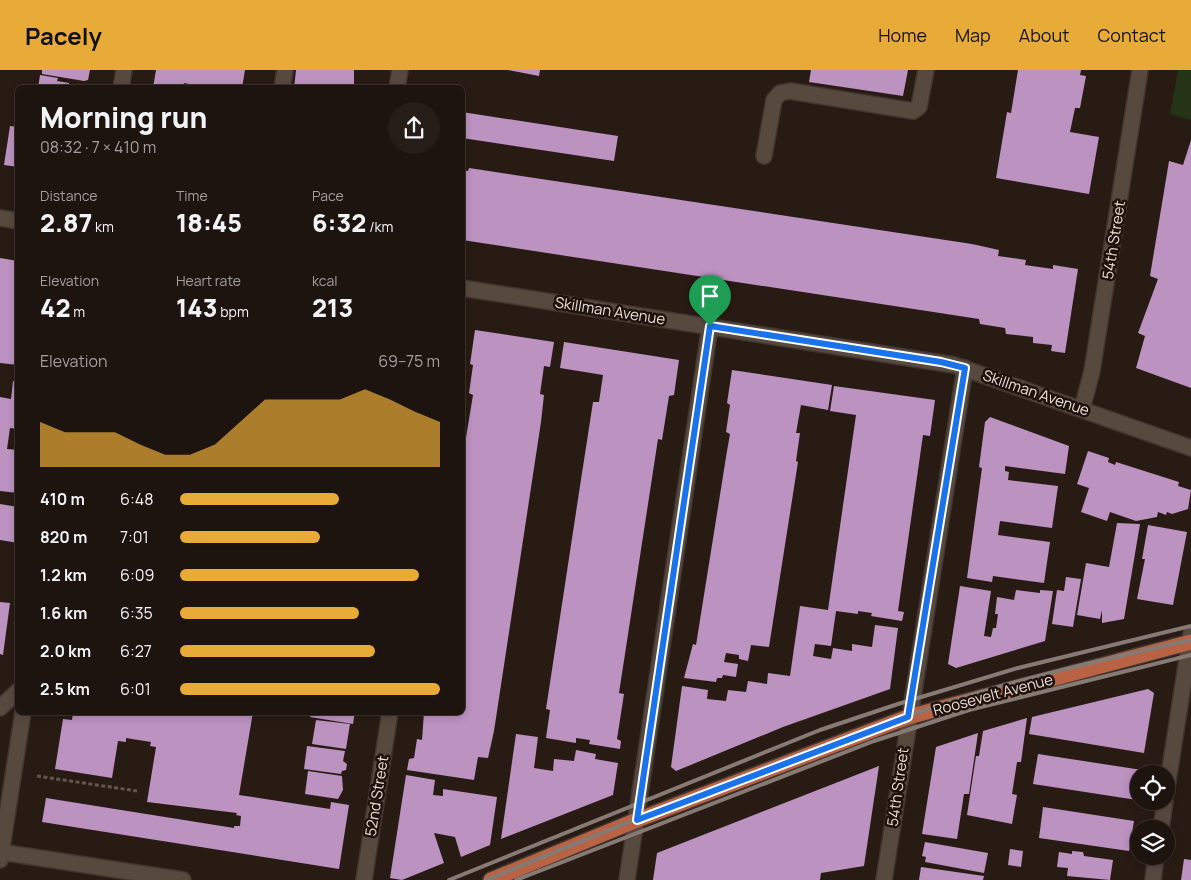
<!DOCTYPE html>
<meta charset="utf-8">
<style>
body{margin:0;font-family:Manrope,sans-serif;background:#261d18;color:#f1f3f6;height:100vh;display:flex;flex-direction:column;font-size:19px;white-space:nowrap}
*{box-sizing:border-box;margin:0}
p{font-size:16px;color:#a19e9e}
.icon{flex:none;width:28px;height:28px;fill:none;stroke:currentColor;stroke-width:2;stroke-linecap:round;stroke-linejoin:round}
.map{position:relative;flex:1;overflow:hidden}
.side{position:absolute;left:15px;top:15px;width:450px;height:630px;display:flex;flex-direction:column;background:#1e140f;border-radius:8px;box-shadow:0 2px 8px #0003,0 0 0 1px #3c332f}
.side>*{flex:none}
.controls{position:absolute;left:1130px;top:695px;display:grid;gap:10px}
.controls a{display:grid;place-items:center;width:45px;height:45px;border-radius:50%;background:#1e140f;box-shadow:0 2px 8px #0003,0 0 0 1px #3c332f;font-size:25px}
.pin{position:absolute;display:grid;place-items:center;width:42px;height:42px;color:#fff;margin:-51px -21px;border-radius:50% 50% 50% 0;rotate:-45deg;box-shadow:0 0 5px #0007}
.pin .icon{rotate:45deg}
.round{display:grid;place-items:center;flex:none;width:52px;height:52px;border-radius:26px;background:#261d18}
.summary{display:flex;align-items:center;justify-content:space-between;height:85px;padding:0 25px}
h1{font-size:28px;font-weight:800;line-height:38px}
.stats{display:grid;grid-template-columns:repeat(3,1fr);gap:8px;height:85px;padding:5px 25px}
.stats div{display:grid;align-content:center}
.stats b{font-size:25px;font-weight:800}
.stats small{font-size:14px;font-weight:400}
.stats p{font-size:14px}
.chart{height:140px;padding:10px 25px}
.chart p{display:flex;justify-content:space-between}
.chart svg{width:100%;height:90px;margin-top:5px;fill:#e9ab38;opacity:.7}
ul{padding:0 25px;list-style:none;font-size:16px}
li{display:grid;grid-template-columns:80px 60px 1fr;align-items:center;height:38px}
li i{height:12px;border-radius:6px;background:#e9ab38}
header{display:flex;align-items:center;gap:30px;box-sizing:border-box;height:70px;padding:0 25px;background:#e9ab38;color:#111}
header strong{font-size:24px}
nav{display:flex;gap:28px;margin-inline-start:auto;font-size:18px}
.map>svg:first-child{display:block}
.green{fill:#253316}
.building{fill:#bc92c0}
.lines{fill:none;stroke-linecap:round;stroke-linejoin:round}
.minor-casing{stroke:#403631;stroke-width:18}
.major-casing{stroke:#403631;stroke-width:18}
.path{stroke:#62564f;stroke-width:3;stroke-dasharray:4 2.5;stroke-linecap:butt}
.minor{stroke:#58493f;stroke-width:15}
.major{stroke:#b96344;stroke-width:15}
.rail{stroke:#857a74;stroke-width:4}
.route-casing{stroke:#fff;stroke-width:10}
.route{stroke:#1a73e8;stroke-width:6}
.labels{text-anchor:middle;stroke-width:5;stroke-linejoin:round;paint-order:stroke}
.street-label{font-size:15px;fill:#e7ded8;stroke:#1f120b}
</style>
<header>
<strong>Pacely</strong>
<nav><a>Home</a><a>Map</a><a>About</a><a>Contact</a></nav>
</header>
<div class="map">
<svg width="1191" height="810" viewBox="0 0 1191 810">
<rect width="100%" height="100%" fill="#281b14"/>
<!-- green -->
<path class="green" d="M1178 0H1191V50L1170 44Z"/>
<!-- building -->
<path class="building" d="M42 0H90L88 10 84 11 42 4Z
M156 0H245L242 18H210L184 13 183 18H153Z
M296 0H354V18H294Z
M508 0H540L539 6Z
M811 0H908L903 26 809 12Z
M1018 0H1081L1080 5 1086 6 1080 38H1075L1070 62 1099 67 1089 124 996 108 1007 42 1011 43Z
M40 5 58 8 57 11 69 13V18H38Z
M462 42 618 66 614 91 462 68Z
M10 56 18 57V97L4 95Z
M1191 70V318L1136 298 1145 266 1138 263 1158 209 1150 206 1169 91 1183 95Z
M469 98 972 174 999 180 998 186 1026 190 1025 195 1053 199V195L1078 199 1065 283 1051 281 1052 275 1033 273V267L1006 264 1005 258 980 254 979 249 462 170V100L468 101Z
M0 188 18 191V295L0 293Z
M475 260 554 272 550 297 544 296 540 324 544 325 541 352 494 661 488 688 478 687 474 710 407 700 409 689 414 688 417 669 422 670 424 642H462V392L473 325 469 323 473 295 470 294Z
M564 272 679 290 674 325 669 326 662 370 658 369 619 623 624 624 617 669 621 671 620 679 589 674 590 670 576 668V673L546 668 550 640 546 639 580 416 593 332H599L603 305 560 298Z
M732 300 832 315 828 340 801 335 796 363H800L796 391 798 392 769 577 751 575 748 591 739 589V585L726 583 724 592 738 594 736 607 723 605 722 608H717L716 612 684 608 693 574 696 575 727 381 730 364 726 362 730 335 727 333Z
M13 311 18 312V359L10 358 7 379 18 380V423L0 421V327L11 329Z
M834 316 935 330 930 366 923 365 898 541 904 542 902 551 871 546 872 543 858 541V544L836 541 831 576 815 574 813 586 831 589 833 578 852 581V574L872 577 875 555 898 558 890 619 783 657 676 701 671 697 682 616 708 620 707 629 726 631 728 620 746 622 748 611 767 614 768 603 790 606 800 536 828 540 856 345 830 341Z
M990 347 1069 376 1065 404 1005 396V401L1009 402 1008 410 1058 416 1052 458 1000 451 998 465 1050 472 1044 513 993 506 992 512 967 508 982 398 979 397 985 352Z
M1088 381 1109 388 1108 392 1115 395 1116 392 1179 412 1178 416 1191 420 1188 439 1172 444 1167 442 1166 445 1158 442 1157 447 1136 451 1110 442 1107 451 1081 442 1089 418 1077 414Z
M0 434 18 437V473L0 470Z
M1117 453 1140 454 1124 549 1102 553V540L1100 549 1077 545 1086 493 1109 497Z
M1148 455 1187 462 1173 535 1137 529 1145 489H1142Z
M1066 507 1081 509 1073 557 1052 554 1057 520 1064 521Z
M960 516 991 521 984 566 991 567 993 558H996L998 544H995L997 527 1014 530 1016 520 1040 523V520L1053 521 1045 571 956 598 948 594Z
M0 532 10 533 3 585 0 584Z
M1148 619 1154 623 1144 683 1029 664 1032 647Z
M73 642H253L239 725 330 739 331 732 349 735 339 799 42 752 46 728 234 758V756H240L241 746 236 745 237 743 147 732 156 677 150 676 151 672 126 668V672L118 671 112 708 55 699 63 649 72 650Z
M311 642H355L353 654 310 647Z
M1027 648 1021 692H1017L1012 724 1017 725 1012 754 967 745 976 686H979L983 661Z
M316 650 350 654 346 679 312 674Z
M978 663 969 724H964L957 769 922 764 936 677Z
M516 664 538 667 534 698 553 701 554 689 574 691 576 680 596 684 595 689 618 693 613 725 501 769Z
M307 676 345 681 343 691 347 694 346 700 342 701 341 704 304 699Z
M1038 684 1142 700 1141 704H1139L1137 730 1033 714Z
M879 696 864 796 821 803 820 810H653L657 783Z
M308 701 342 706 343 720 338 729 305 724Z
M406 705 435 710 433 725 443 726V719L497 727 490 775 461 787 455 767 434 763 444 793 402 810 390 808Z
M1043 737 1134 751 1129 781 1039 768Z
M925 772 988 783 984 803 925 792 926 787 922 786Z
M1010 779 1023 781 1021 797 1008 795Z
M1072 781 1083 782 1084 786 1113 790 1110 810 1067 806 1068 798 1057 797 1059 782 1072 784Z
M1184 789 1191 790V810H1181Z
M921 797 984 806 983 810H919Z"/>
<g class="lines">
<!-- minor casing -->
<g class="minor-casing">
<path id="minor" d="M121 18 124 0
M282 18 285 0
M397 18 400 0
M764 86 774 30 780 23 790 21 913 41 919 37 926 0
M0 148 18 151
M462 218 954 295 1191 378
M1082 339 1092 301 1140 0
M0 638 18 621
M1166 724 1191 564
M1161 759 1165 731
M0 782 183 810
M0 790 23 642
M364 810 390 642
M627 810 710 256
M884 810 965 298
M1153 810 1156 786"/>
</g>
<!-- major casing -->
<g class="major-casing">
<path id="major" d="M491 810 637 750 908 647 1191 572"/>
</g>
<!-- path -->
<path class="path" d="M37 706 137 721"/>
<!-- minor -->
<use href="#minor" class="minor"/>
<!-- major -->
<use href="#major" class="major"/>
<!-- rail -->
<path class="rail" d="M449 810 820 660 898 634 1018 598 1191 556
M486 810C645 746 804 678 968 626 1041 603 1117 587 1191 570
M516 810 874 671 969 640 1191 585"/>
</g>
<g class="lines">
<!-- route casing -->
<g class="route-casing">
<path id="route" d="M710 256 941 292 965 298 908 647 637 750Z"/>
</g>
<!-- route -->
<use href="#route" class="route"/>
</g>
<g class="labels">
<!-- street labels -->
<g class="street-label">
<text transform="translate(1114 170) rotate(-81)" y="5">54th Street</text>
<text transform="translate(610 241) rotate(9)" y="5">Skillman Avenue</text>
<text transform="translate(1036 323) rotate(19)" y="5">Skillman Avenue</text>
<text transform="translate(993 625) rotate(-15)" y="5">Roosevelt Avenue</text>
<text transform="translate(898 717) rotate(-82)" y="5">54th Street</text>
<text transform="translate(377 726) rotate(-81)" y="5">52nd Street</text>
</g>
</g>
</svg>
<div class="controls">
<a><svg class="icon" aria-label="locate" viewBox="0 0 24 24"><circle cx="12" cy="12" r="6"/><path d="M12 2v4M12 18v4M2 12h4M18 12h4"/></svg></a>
<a><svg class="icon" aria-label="layers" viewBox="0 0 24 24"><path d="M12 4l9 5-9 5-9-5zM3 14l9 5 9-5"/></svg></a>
</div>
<div class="pin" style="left:710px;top:256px;background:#1e9e55"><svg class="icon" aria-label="arrive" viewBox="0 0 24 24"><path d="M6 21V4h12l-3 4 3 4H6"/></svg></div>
<section class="side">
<div class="summary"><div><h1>Morning run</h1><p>08:32 · 7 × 410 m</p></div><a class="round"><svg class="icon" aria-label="share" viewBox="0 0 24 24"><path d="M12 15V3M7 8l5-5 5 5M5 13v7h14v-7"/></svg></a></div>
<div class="stats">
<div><p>Distance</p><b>2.87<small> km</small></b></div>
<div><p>Time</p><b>18:45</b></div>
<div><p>Pace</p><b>6:32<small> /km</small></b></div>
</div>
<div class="stats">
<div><p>Elevation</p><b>42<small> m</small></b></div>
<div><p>Heart rate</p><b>143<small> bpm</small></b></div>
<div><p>kcal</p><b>213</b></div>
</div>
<div class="chart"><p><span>Elevation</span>69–75 m</p>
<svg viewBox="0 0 160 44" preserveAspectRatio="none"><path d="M0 44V22L10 27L20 27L30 27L40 33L50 38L60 38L70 33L80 22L90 11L100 11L110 11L120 11L130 6L140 11L150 17L160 22V44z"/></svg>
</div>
<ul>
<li><b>410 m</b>6:48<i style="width:61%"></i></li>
<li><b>820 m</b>7:01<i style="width:54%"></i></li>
<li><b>1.2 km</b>6:09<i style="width:92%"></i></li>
<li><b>1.6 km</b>6:35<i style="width:69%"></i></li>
<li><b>2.0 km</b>6:27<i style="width:75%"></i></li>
<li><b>2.5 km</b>6:01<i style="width:100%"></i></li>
</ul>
</section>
</div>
